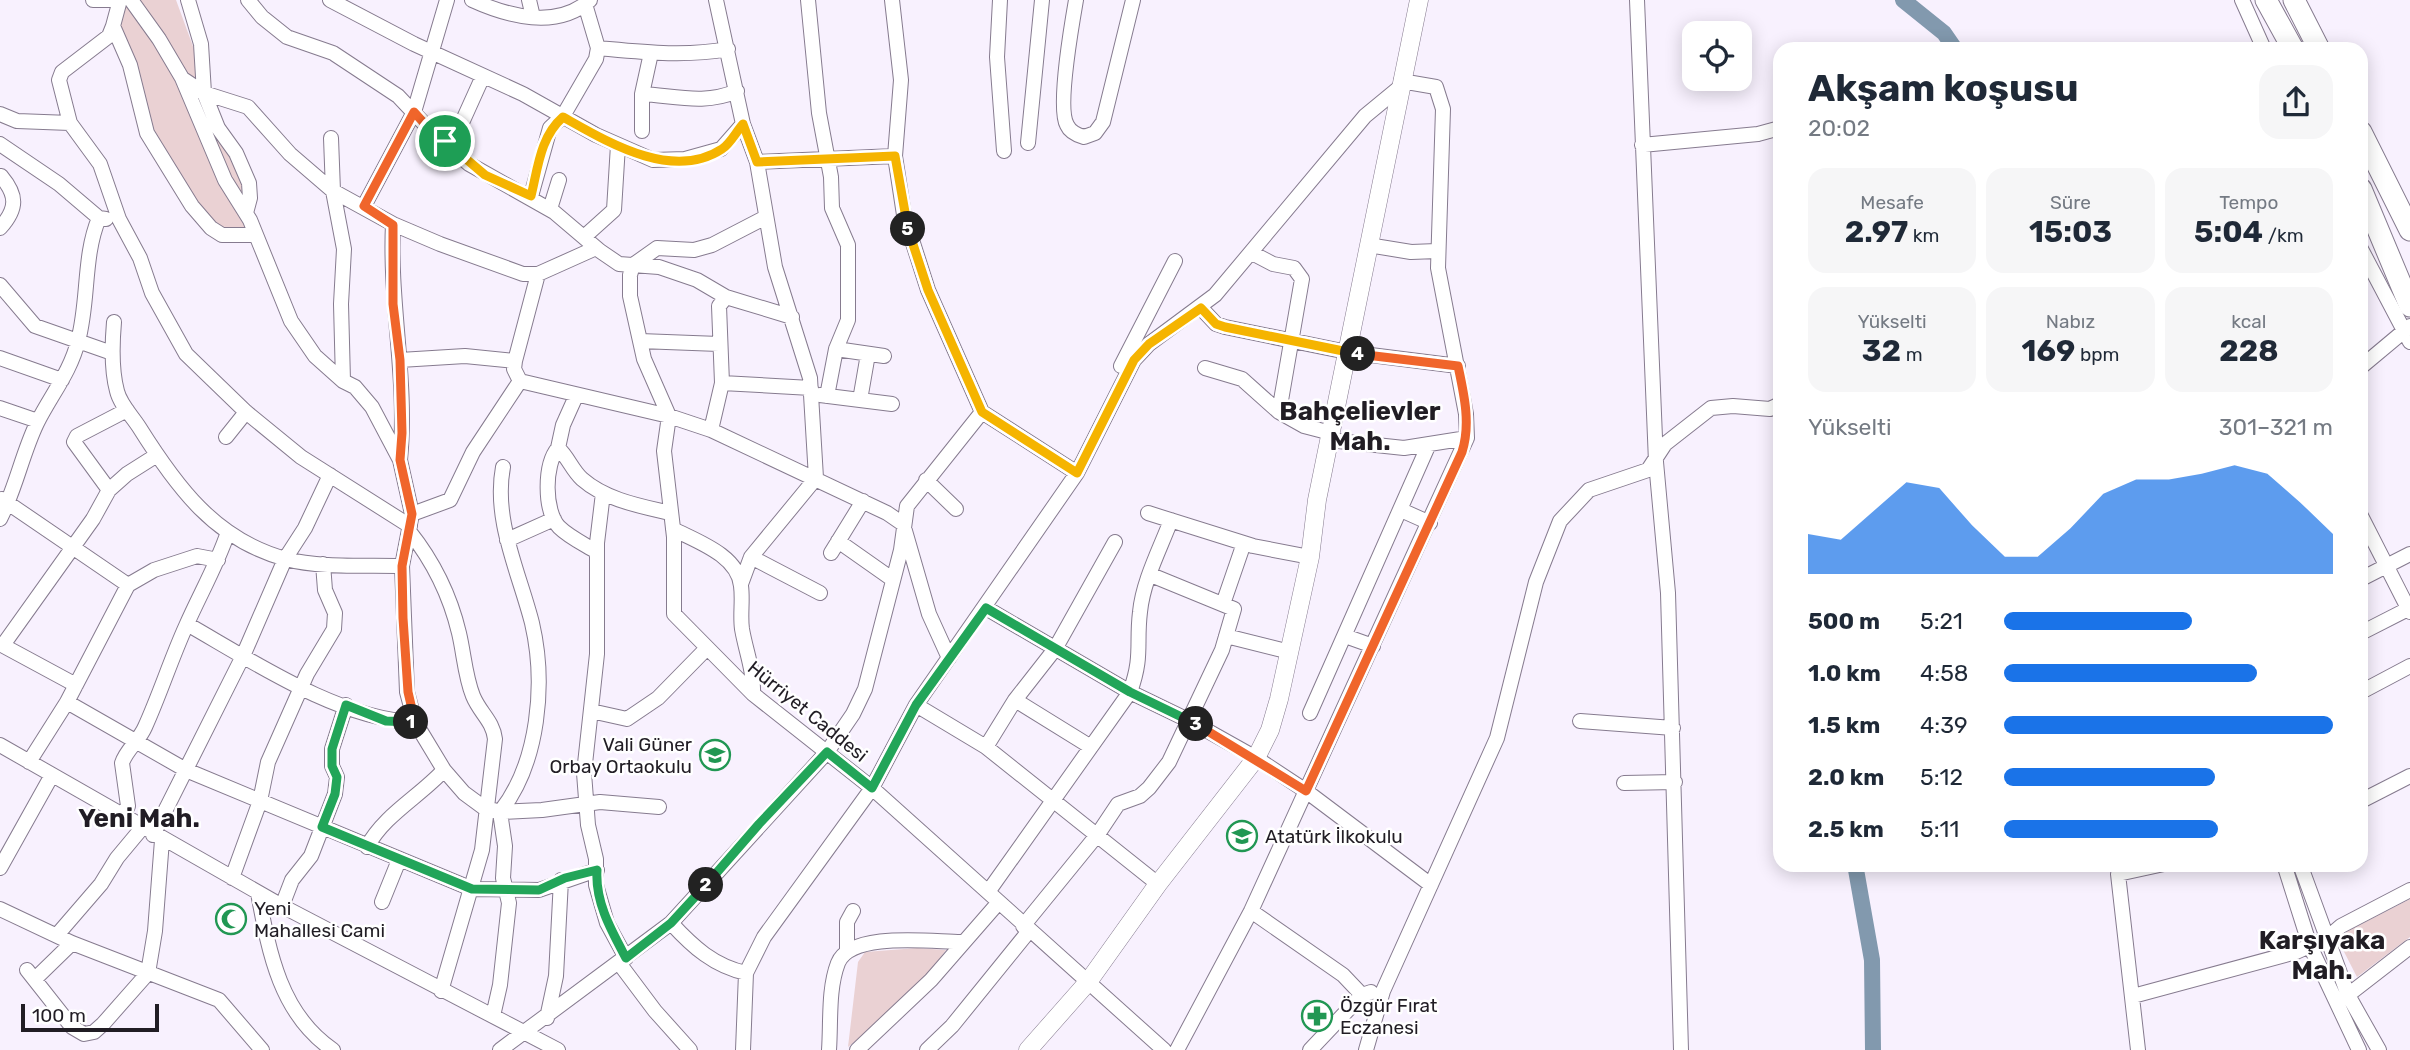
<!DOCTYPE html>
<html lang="tr">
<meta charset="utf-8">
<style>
body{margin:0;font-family:Rubik,sans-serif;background:#f6f6f7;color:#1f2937;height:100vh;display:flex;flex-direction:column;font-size:26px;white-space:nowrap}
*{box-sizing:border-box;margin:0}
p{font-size:23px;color:#747a83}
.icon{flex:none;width:38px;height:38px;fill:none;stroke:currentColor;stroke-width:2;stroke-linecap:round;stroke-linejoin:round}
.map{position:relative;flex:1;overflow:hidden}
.sheet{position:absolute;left:1773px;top:42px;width:595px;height:830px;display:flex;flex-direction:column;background:#fff;border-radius:21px;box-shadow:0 4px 18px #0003}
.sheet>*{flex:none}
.tools{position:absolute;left:1682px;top:21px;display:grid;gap:14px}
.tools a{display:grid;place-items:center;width:70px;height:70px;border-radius:14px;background:#fff;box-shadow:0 4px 18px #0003;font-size:35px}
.scale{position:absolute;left:21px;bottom:18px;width:138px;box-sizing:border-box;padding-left:7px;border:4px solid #211d24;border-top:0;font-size:19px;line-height:24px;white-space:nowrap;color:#211d24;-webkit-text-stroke:5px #fff;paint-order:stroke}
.pin{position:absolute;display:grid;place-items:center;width:60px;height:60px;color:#fff;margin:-30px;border:4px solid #fff;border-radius:50%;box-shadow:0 2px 7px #0007}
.km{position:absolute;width:35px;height:35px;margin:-18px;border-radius:50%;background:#222;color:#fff;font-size:19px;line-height:35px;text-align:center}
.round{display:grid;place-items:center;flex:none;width:74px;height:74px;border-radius:21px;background:#f6f6f7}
.summary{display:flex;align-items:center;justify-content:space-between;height:119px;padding:0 35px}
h1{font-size:38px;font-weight:700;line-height:52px}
.stats{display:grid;grid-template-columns:repeat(3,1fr);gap:10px;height:119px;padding:7px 35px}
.stats div{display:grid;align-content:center;border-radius:18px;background:#f6f6f7;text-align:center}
.stats b{font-size:30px;font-weight:700}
.stats small{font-size:19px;font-weight:400}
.stats p{font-size:19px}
.chart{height:196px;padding:14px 35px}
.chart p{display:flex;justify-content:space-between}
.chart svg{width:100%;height:126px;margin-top:7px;fill:#1a73e8;opacity:.7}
ul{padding:0 35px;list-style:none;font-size:23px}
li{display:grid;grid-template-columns:112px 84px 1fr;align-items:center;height:52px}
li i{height:18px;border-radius:9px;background:#1a73e8}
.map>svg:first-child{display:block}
.green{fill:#ead1d3}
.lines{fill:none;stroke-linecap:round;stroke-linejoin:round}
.river{stroke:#8299ae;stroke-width:16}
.minor-casing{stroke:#867b8f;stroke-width:16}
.major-casing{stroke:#867b8f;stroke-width:19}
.highway-casing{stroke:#867b8f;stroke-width:23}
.minor{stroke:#fff;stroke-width:14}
.major{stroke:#fff;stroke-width:18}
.highway{stroke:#fff;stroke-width:21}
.split-1-casing{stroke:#fff;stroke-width:14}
.split-2-casing{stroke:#fff;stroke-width:14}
.split-3-casing{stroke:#fff;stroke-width:14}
.split-4-casing{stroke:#fff;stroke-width:14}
.split-5-casing{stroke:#fff;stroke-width:14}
.split-6-casing{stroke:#fff;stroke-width:14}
.split-1{stroke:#f0652b;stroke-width:9}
.split-2{stroke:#22a559;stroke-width:9}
.split-3{stroke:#22a559;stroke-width:9}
.split-4{stroke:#f0652b;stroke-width:9}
.split-5{stroke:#f5b400;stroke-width:9}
.split-6{stroke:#f5b400;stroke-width:9}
.labels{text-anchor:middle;stroke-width:5;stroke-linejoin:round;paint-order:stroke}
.street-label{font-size:19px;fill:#211d24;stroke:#fff}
.poi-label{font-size:19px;fill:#211d24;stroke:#fff;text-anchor:start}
.district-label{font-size:26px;font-weight:bold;fill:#211d24;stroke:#fff}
</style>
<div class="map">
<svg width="2410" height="1050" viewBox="0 0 2410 1050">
<rect width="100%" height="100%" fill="#f8f1fe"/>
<!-- green -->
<path class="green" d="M137 0H176L194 49 202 84 191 82Z
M125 4 131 6 168 59 248 230 226 231 216 226 199 207 151 132 119 30Z
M198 93 236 156 247 190 241 198 193 97Z
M2410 899V937L2357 977 2340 944 2346 932Z
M917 948 946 950 917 991 848 1047 858 962 865 952Z"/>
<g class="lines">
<!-- river -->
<path class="river" d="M1903 0 1944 33 1955 49
M1855 864 1872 960 1873 1050"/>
<!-- minor casing -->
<g class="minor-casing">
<path id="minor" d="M93 0H119
M120 0 113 26 130 65 147 133 192 206 211 228 222 235H255
M131 0 159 39 182 78 225 180 250 220 291 321 315 356 343 381 355 387 372 407 400 460 412 514 450 500 473 452 520 381
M188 0 201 44 204 93 218 128 236 153 249 183 250 198 246 213
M248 0 262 17 287 37 333 53 398 96 432 132 469 164 554 212 600 251 619 264 659 267 697 280 726 297 792 317
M330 0 414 44 523 94 596 135 653 160 685 159 721 149 743 124
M472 0C507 16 557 30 590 0
M529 0 533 17
M716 0 743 124 757 162 775 267 810 378 816 478 751 557 741 584
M808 0 819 113 831 177 832 208 848 245V320L836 349 827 396
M892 0 901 80 895 156 904 215 928 290 982 412 1077 473
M1000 0 997 57 1004 151
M1076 0C1072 23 1057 108 1067 125 1070 132 1077 135 1084 137L1095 133 1103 122 1133 0
M1637 0 1656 462 1668 593 1681 1050
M2242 0 2264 49
M113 26 109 36 62 72 59 80 70 123 100 164 119 219 140 258 152 293 186 354 246 412 301 457 410 526
M598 48C642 52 684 57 728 49
M183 79 204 93 248 107 290 154 333 191 393 224 440 244 523 274H538L596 248
M642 94C676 96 705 105 737 91
M0 114 17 121 70 123
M642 131V94L651 53
M331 138 333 191 344 249 341 304 343 381
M1028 143 1042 0
M0 144 59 184 99 218 106 219
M1642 145 1758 134 1780 128
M451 147 483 76
M757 162 895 156
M531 196 550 128 563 116 596 59 598 48 585 4
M364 206 414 112 447 0
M550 209 559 180
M766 217 712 245 694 250 657 248 633 265 630 275V296L644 359 669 416 664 451 674 537V614L753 694 872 788 1164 1050
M393 224C389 303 408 382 400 460
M0 228C18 208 17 195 1 176
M584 237 614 210 618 145
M1368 245 1411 252 1437 251
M2361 249 2410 342
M1252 253 1273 264 1294 268 1302 279 1279 412
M538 274 515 361 514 369 520 381 669 416 711 430 887 513 903 524 929 614 949 658
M0 285 35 326 112 353
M1201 308 1216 324 1225 327 1347 352 1458 366
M114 322C112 345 111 369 117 391 120 404 132 416 139 427 176 486 215 540 286 559 319 568 367 565 402 566
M640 341 719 344
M836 349 884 356
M0 358 62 380
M400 360 465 356 515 361
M1121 366 1175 261
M2361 367 2410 326
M1205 368 1242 379 1279 412 1304 426 1331 433
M722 383 811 388
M820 395 892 404
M576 396 563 425 558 448C568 457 572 470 582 479 606 500 640 506 670 513
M860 400 868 354
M0 408 38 421
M711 430 722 383 719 306 726 297
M226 437 246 412
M1329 440 1404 448 1467 438
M558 448C544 465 544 511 559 527 569 537 584 544 597 552
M926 480 956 509
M109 490 74 442 77 436 127 410
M603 493 597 543V654L584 773 588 825 596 859V885L607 923 626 958
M2 499 128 585
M1401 510 1430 523
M1148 513 1253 546 1310 557
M2361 516 2410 612
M0 519C16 488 22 454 37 423 51 395 71 371 78 341 89 301 83 256 99 218
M411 519 402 566 407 692 415 722 444 770 464 793 483 807 500 812 542 810 600 802 659 807
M673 529C696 541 738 555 741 586 743 600 740 615 742 629 746 652 754 670 753 694
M409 531C433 561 450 595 459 633 464 654 465 676 473 696 480 713 493 721 495 739L482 850 441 991
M507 540 554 519
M838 541 892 579
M831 553 863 501
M751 557 820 593
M2361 579 2410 554
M1223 604 1244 543
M986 608 1130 692 1190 721 1256 758 1306 791 1431 885
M187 624C252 661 340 720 415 722
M2361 633 2408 609
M1226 636 1290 652
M1345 636 1373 646
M0 644 76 685
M3 645 93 519 109 490 127 474 157 455
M2361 692 2410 666
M1015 700 1091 747
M67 702 186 770 472 889 539 890 597 870
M916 705 986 747 1158 884
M591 711 627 719 658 698 707 648
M1310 713 1429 444
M1580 721 1673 728
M0 745 282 906 558 1050
M986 747 1015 700 1055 649 1115 542
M29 762 67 702 128 585 154 570 197 556 218 560
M1624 783 1675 782
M2361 801 2410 776
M123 815 128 806 122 763C126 750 139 741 145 727 160 694 171 659 186 626 200 594 217 565 228 532
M153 835 243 656 285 559 305 528 330 475
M367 847C384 815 419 797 444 770
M2284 864 2310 946 2359 1050
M2300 864 2348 995 2379 1050
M0 868 52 775
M232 878 260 801 268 762 307 674 334 629 335 613 325 590 323 564
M988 892 1130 692C1143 656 1136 645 1140 612 1143 581 1160 549 1171 520
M258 893C269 952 280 1014 333 1050
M382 902 399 860
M282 906 292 880 311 856 335 794 337 777 332 766V749L346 705
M0 909 72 943 219 1000 262 1050
M1251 911 1343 975 1362 995
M671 923C693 947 714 966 746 973
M1023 926 1098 834 1118 804 1140 796 1149 788 1169 762 1222 650 1234 609 1151 575
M57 935 101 884 117 858 142 828
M847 951V922L853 911
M619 963 655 1011 690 1050
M27 970 72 1027 84 1034 94 1032 103 1024 148 973 155 931 162 840
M36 978 72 943
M2348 995 2410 947
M2133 996 2296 952 2327 938 2341 926 2410 890
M493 1016 500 985 509 903 503 878 505 846 500 812C539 763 546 683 532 623 519 572 493 520 503 467
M547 1018 556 976 561 880
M500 1050 671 923 827 752 853 714 865 689 901 550 907 506 982 412
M743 1050 746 973 764 937 872 788 916 705 1077 473 1134 360 1149 344 1215 295 1365 116 1399 88
M829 1050C831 1022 828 989 838 963 851 931 932 942 961 942
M857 1050 931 980 999 902
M927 1050 952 1026 1029 931
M1177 1050 1251 911 1467 438 1466 414 1438 268 1443 109 1436 87 1401 81
M1310 1050 1362 995 1371 992
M1366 1050 1383 991 1497 738 1536 582 1560 521 1589 490 1648 470 1665 444 1711 408 1733 406 1770 409 1780 404
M2138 1050 2118 874 2164 864"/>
</g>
<!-- major casing -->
<g class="major-casing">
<path id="major" d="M1028 1050 1088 982 1158 884 1256 758 1270 730 1279 699 1310 557 1317 500 1419 0"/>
</g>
<!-- highway casing -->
<g class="highway-casing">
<path id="highway" d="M2266 0 2293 49
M2294 0 2319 49
M2361 132 2410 230
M2361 189 2410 306"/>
</g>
<!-- minor -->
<use href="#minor" class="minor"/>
<!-- major -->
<use href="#major" class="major"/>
<!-- highway -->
<use href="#highway" class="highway"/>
</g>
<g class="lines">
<!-- split-1 casing -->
<g class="split-1-casing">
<path id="split-1" d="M411 722H415L408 692 403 618 402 566 412 514 400 460 402 433 400 360 393 304V225L364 206 414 112 432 132 445 141"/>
</g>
<!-- split-2 casing -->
<g class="split-2-casing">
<path id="split-2" d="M411 722 386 721 346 705 332 749V766L337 777 335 794 322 827 472 889 539 890 565 878 597 870C595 902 611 930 626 958L671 923 706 885"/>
</g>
<!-- split-3 casing -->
<g class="split-3-casing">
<path id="split-3" d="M706 885 759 824 827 752 872 788 916 705 986 608 1130 692 1196 724"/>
</g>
<!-- split-4 casing -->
<g class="split-4-casing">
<path id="split-4" d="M1196 724 1306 791 1462 452C1471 424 1464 394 1458 366L1358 354"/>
</g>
<!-- split-5 casing -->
<g class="split-5-casing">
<path id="split-5" d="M908 229 928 290 982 412 1077 473 1134 360 1149 344 1201 308 1216 324 1225 327 1358 354"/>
</g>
<!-- split-6 casing -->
<g class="split-6-casing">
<path id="split-6" d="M445 141 485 175 531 196C538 168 540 137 563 117 606 141 672 182 722 149 730 144 736 132 743 124L757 162 895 156 908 229"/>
</g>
<!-- split-1 -->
<use href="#split-1" class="split-1"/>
<!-- split-2 -->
<use href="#split-2" class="split-2"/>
<!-- split-3 -->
<use href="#split-3" class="split-3"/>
<!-- split-4 -->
<use href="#split-4" class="split-4"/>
<!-- split-5 -->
<use href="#split-5" class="split-5"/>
<!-- split-6 -->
<use href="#split-6" class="split-6"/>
</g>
<!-- icons -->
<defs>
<g id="school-ring" transform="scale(1.575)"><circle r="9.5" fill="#fff" stroke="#219753" stroke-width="1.5"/><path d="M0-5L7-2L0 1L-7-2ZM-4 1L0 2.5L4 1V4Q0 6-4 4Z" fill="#219753"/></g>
<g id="mosque-ring" transform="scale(1.575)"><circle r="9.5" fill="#fff" stroke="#219753" stroke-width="1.5"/><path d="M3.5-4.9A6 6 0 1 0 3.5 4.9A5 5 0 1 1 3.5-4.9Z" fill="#219753"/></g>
<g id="pharmacy-ring" transform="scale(1.575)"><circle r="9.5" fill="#fff" stroke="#219753" stroke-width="1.5"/><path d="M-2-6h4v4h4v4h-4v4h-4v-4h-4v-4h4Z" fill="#219753"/></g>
</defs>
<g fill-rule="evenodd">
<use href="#school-ring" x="715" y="755"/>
<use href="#school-ring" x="1242" y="836"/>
<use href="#mosque-ring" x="231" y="919"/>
<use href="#pharmacy-ring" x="1317" y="1016"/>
</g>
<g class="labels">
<!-- street labels -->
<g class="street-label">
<text transform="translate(808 711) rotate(39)" y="7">Hürriyet Caddesi</text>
</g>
<!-- poi labels -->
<g class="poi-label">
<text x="692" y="751" text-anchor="end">Vali Güner<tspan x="692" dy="22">Orbay Ortaokulu</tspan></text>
<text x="1265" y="843">Atatürk İlkokulu</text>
<text x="254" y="915">Yeni<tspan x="254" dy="22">Mahallesi Cami</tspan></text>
<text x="1340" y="1012">Özgür Fırat<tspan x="1340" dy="22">Eczanesi</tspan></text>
</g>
<!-- district labels -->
<g class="district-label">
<text x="1360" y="420">Bahçelievler<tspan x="1360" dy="30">Mah.</tspan></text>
<text x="139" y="827">Yeni Mah.</text>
<text x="2322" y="949">Karşıyaka<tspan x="2322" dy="30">Mah.</tspan></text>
</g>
</g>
</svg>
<div class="tools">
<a><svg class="icon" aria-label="locate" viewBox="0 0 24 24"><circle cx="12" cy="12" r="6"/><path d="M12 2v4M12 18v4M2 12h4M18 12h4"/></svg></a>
</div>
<div class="scale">100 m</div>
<div class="pin" style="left:445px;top:141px;background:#1e9e55"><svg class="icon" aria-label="arrive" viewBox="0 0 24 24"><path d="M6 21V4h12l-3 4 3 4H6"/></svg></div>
<b class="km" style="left:411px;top:722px">1</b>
<b class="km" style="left:706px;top:885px">2</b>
<b class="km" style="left:1196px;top:724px">3</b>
<b class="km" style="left:1358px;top:354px">4</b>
<b class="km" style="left:908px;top:229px">5</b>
<section class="sheet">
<div class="summary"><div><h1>Akşam koşusu</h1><p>20:02</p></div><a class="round"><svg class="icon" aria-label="share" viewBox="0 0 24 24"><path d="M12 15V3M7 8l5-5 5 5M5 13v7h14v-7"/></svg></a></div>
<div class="stats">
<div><p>Mesafe</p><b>2.97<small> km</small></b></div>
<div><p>Süre</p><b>15:03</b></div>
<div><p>Tempo</p><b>5:04<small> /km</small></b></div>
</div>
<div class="stats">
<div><p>Yükselti</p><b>32<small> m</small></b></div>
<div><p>Nabız</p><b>169<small> bpm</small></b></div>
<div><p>kcal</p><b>228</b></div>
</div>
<div class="chart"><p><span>Yükselti</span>301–321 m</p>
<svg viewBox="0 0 160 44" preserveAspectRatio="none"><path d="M0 44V30L10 32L20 22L30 12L40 14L50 27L60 38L70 38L80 28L90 16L100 11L110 11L120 9L130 6L140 9L150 19L160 30V44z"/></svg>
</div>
<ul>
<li><b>500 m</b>5:21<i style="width:57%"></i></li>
<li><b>1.0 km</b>4:58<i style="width:77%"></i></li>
<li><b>1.5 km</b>4:39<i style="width:100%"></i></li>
<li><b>2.0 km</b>5:12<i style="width:64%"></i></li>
<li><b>2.5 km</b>5:11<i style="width:65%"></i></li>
</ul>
</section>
</div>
